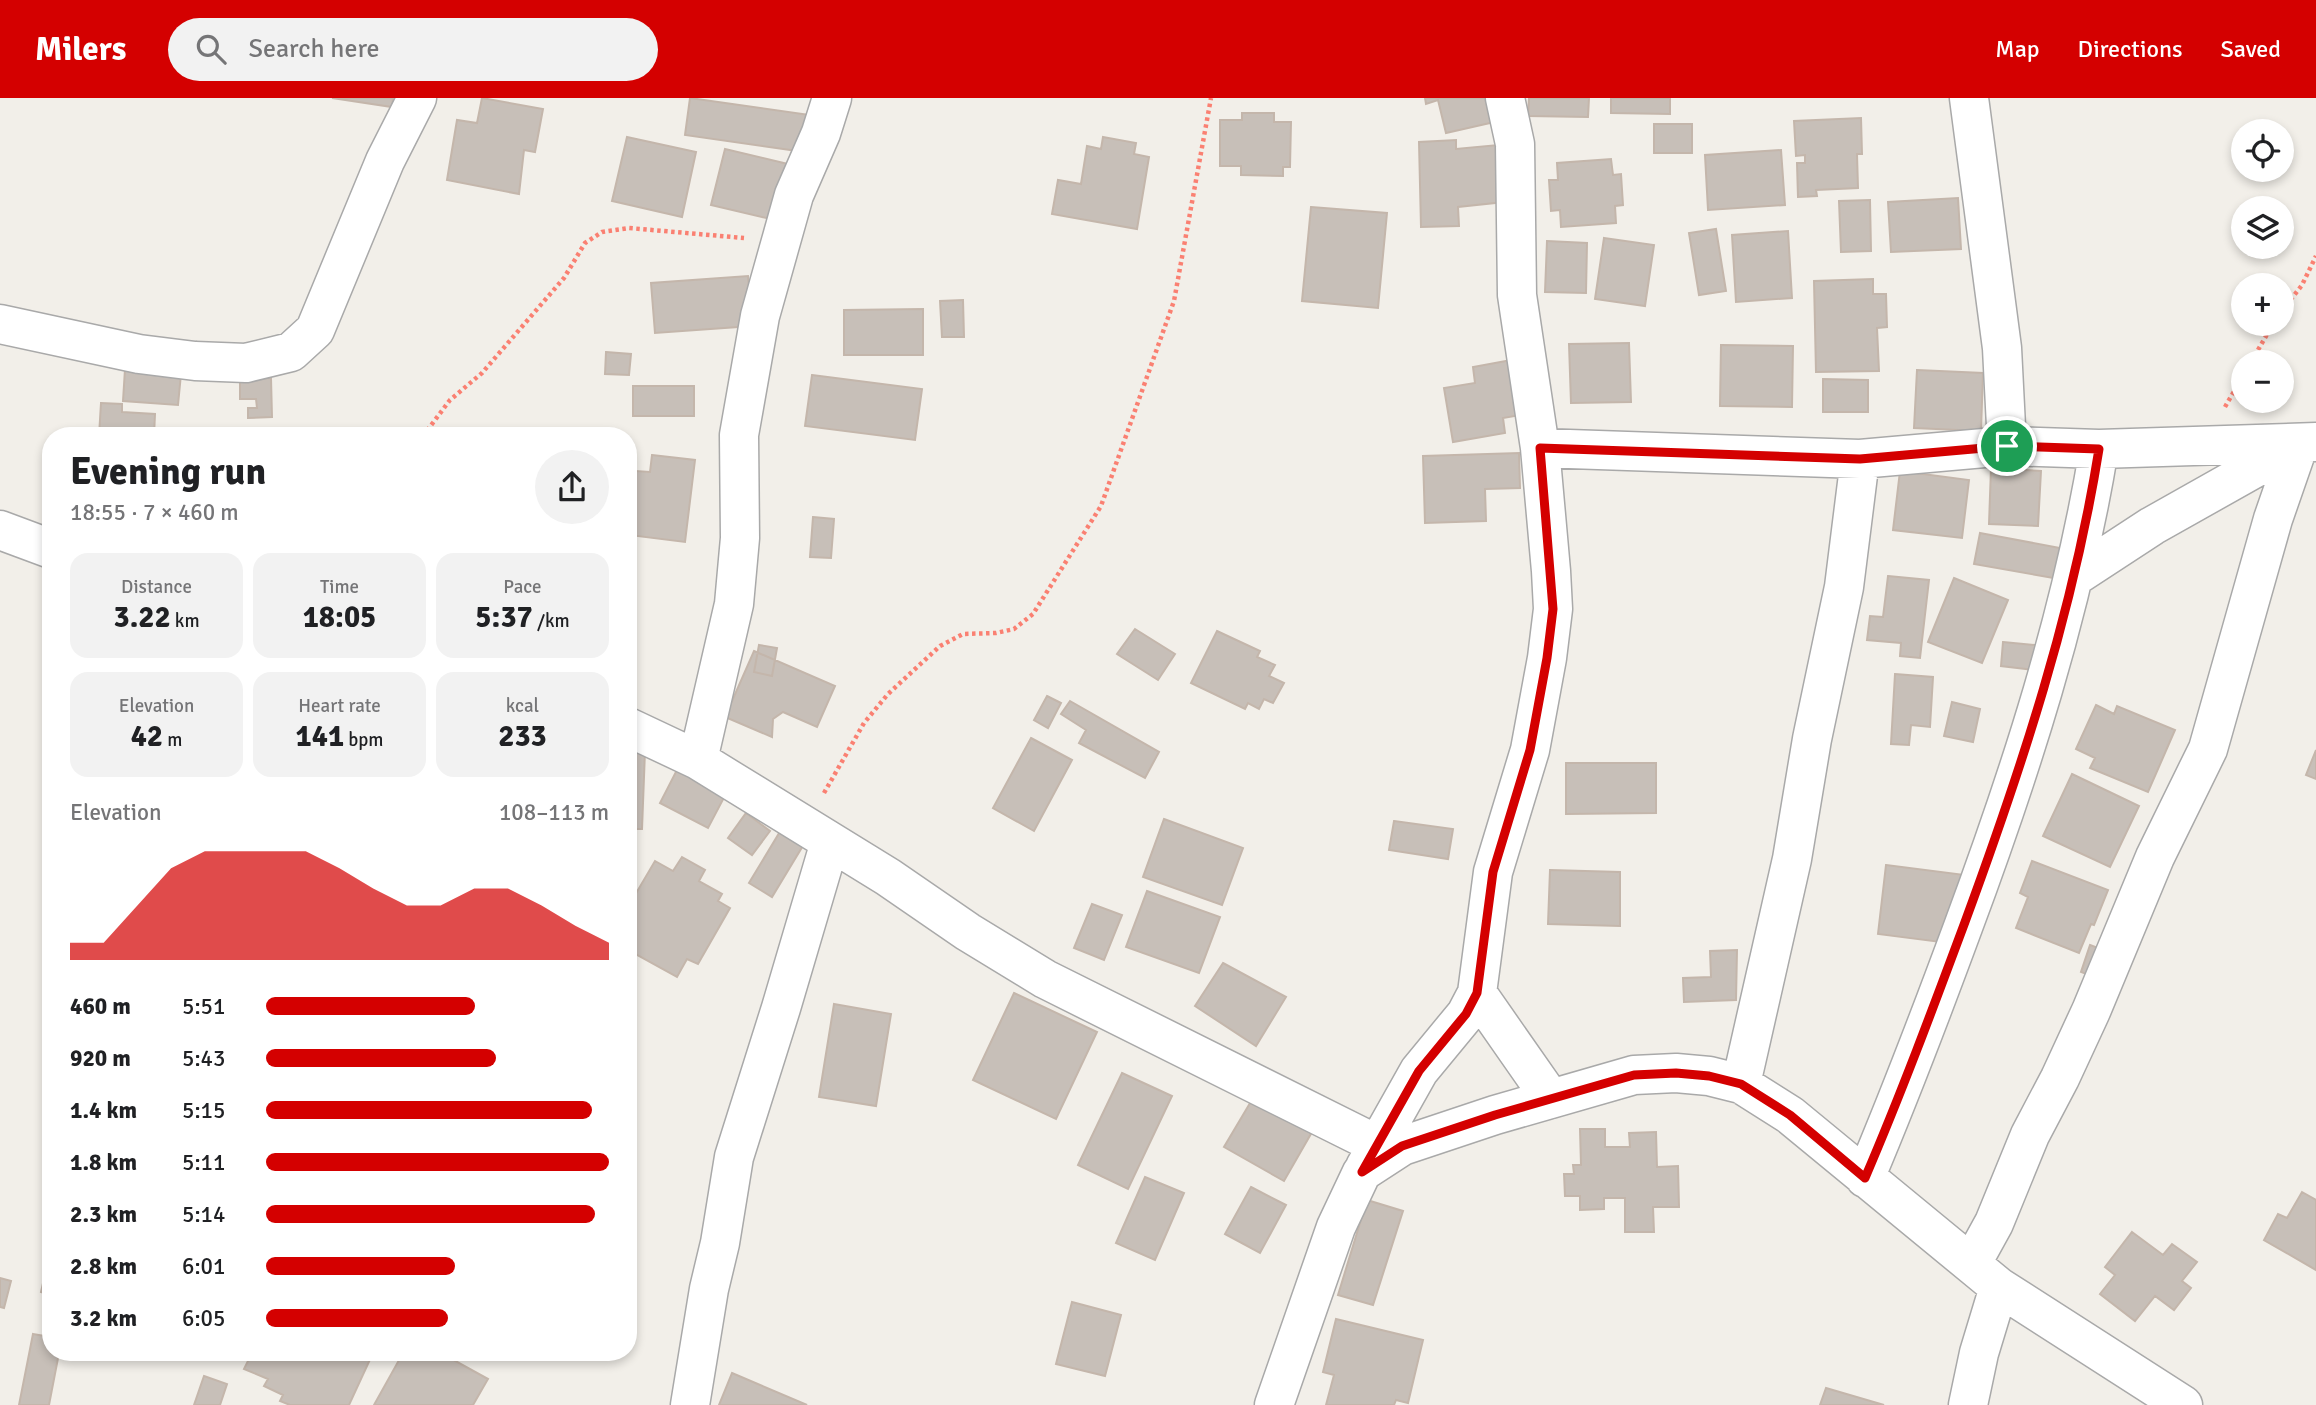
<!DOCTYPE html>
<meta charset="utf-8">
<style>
body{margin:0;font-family:Signika,sans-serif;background:#f2f2f2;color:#202124;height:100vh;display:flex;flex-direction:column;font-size:26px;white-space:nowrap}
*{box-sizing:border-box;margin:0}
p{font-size:23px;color:#757577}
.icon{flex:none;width:38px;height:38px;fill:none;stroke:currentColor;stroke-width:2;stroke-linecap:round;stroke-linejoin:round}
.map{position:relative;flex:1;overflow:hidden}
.side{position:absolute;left:42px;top:329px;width:595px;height:934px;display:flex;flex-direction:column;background:#fff;border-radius:28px;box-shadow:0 4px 10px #0003}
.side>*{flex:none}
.tools{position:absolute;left:2231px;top:21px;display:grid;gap:14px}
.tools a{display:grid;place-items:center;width:63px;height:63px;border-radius:50%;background:#fff;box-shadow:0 4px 10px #0003;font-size:35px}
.pin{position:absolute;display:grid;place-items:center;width:60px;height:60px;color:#fff;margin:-30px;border:4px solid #fff;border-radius:50%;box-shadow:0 2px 7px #0007}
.round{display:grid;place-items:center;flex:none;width:74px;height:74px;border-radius:37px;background:#f2f2f2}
.overview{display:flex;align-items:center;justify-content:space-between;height:119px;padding:0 28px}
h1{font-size:38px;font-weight:800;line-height:52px}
.figures{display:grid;grid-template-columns:repeat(3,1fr);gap:10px;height:119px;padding:7px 28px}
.figures div{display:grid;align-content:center;border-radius:18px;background:#f2f2f2;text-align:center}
.figures b{font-size:30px;font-weight:800}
.figures small{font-size:19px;font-weight:400}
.figures p{font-size:19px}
.chart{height:196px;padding:14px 28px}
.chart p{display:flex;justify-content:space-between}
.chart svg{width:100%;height:126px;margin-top:7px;fill:#d40000;opacity:.7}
ul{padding:0 28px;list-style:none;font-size:23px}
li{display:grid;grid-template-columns:112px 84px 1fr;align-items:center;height:52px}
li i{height:18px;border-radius:9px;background:#d40000}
header{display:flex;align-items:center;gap:42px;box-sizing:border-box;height:98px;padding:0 35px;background:#d40000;color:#fff}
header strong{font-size:33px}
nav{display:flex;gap:38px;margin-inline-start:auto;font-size:24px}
.search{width:490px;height:63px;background:#f2f2f2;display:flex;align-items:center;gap:18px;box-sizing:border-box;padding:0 24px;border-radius:38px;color:#757577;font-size:26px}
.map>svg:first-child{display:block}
.building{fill:#c7bfb8;stroke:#c4b6ab;stroke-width:2}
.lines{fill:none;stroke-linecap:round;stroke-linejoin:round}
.minor-casing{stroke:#a9a9a9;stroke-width:41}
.path{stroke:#fa8072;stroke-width:4.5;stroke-dasharray:3.5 3.5;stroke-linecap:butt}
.minor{stroke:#fff;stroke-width:38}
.route-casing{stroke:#fff;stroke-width:14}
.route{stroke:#d40000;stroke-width:9}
</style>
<header>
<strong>Milers</strong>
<div class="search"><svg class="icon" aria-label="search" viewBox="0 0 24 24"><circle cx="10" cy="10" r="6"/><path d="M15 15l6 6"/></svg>Search here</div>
<nav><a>Map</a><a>Directions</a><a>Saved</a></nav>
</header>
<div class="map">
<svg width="2316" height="1307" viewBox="0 0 2316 1307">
<rect width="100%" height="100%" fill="#f2efe9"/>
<!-- building -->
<path class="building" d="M332 0H393L392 9Z
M482 0 543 11 535 54 524 52 519 96 447 82 457 22 477 25Z
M690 0 810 17 805 54 685 37Z
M1425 0H1494L1499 23 1446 35 1438 2 1426 6Z
M1529 0H1589L1588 19 1528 18Z
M1611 0H1670V16L1611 15Z
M1242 15H1274V24H1291L1290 69H1283V78L1241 77V68H1220V22H1242Z
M1861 20 1862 56H1857L1858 90 1816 92 1817 98 1798 99 1797 65H1805V57L1796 58 1794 23Z
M1654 26H1692V55H1654Z
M627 39 696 54 682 119 612 103Z
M1103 39 1136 45 1134 56 1149 59 1137 131 1052 116 1058 82 1081 86 1087 48 1101 51Z
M1456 42V51L1498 47 1504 104 1458 109 1459 128 1421 129 1419 44Z
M725 51 788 66 775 122 711 107Z
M1781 52 1785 107 1708 112 1705 57Z
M1611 61 1613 77 1621 76 1623 107 1615 108 1616 125 1561 129 1560 112 1551 113 1549 82H1558L1557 65Z
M1958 100 1961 151 1891 154 1888 104Z
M1870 102 1871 153 1841 154 1839 103Z
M1311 109 1387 115 1378 210 1302 203Z
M1716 131 1726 193 1699 197 1689 135Z
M1788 133 1792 200 1736 204 1732 137Z
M1604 140 1654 147 1645 208 1595 201Z
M1547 143 1587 145 1586 195 1545 194Z
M748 178 752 228 655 235 651 185Z
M1873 181V196H1886L1887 229 1877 230 1879 273 1816 274 1814 183Z
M963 202 964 239H942L940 203Z
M923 211V257H844V212Z
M1629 245 1631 304 1571 305 1569 246Z
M1721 247 1793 248 1792 309 1720 308Z
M606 254 631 256 629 277 605 276Z
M1517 261 1526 316 1503 320 1505 335 1453 344 1444 290 1475 285 1473 269Z
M125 271 181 276 178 307 123 303Z
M1917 272 1983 275 1981 333 1914 330Z
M812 277 922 291 915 342 805 328Z
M271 280 272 319 248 320V310H257L256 301H240V281Z
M1823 281 1868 282V314H1823Z
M633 288H694V318H633Z
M101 305 122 306V314L155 316 154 338H99Z
M1519 355 1520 390 1485 391 1486 423 1425 425 1423 358Z
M652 357 695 362 685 444 629 437 636 373 650 374Z
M1991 370 2041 373 2038 428 1989 426Z
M1900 373 1969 382 1962 440 1893 432Z
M813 419 834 421 831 460 810 459Z
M1980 435 2076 453 2071 483 1974 466Z
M1888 478 1929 482 1920 560 1900 558 1901 545 1867 542 1870 518 1883 519Z
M1954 480 2008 502 1982 565 1928 544Z
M1135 531 1175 556 1158 582 1117 556Z
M1217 533 1260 553 1257 559 1275 567 1269 578 1284 585 1273 605 1264 601 1259 611 1248 605 1245 611 1191 585Z
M2003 544 2045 548 2042 573 2001 568Z
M759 547 777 550 772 578 754 574Z
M754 553 835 588 817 629 783 614 773 621 772 639 725 619Z
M1895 576 1933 579 1930 629 1911 627 1909 647 1891 646Z
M1047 598 1061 605 1048 630 1034 622Z
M1070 603 1159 654 1145 680 1079 645 1086 632 1061 616Z
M1952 604 1980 611 1973 644 1944 638Z
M2096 607 2114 616 2117 608 2175 632 2148 694 2090 670 2095 660 2076 651Z
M1031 640 1072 662 1034 733 993 710Z
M2316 652V681L2306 677Z
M628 653H645L642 731H628Z
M1566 665H1656V715L1566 716Z
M680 666 729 690 708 730 660 705Z
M2072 676 2139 708 2110 769 2043 738Z
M746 715 770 733 752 757 728 740Z
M1164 721 1243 750 1222 807 1143 779Z
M1394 723 1453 731 1448 761 1389 752Z
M784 727 807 741 772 799 749 785Z
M682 759 705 772 699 783 722 796 718 803 730 810 698 866 687 861 677 879 628 852V809L655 763 673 773Z
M2032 763 2108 792 2094 827 2091 826 2079 855 2016 830 2028 799 2020 795Z
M1886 767 1965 777 1956 846 1878 836Z
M1550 772 1620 774V828L1548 826Z
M1147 793 1220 819 1199 875 1126 849Z
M1092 806 1122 817 1104 862 1074 850Z
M2090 847 2106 853 2097 880 2081 874Z
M1737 852 1736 902 1684 904 1683 880 1711 879 1710 853Z
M1223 865 1286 899 1256 948 1195 908Z
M1014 895 1097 934 1056 1021 973 982Z
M834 906 891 916 876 1008 819 999Z
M1122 975 1172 998 1128 1091 1078 1067Z
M1253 1000 1312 1034 1284 1083 1224 1049Z
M1580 1031H1605V1049H1630L1629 1035 1656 1034 1657 1069 1678 1068 1679 1109H1653L1654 1134H1625V1100H1604V1111L1580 1112V1098H1565L1564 1076H1574L1573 1067H1581Z
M1145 1079 1184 1095 1155 1162 1116 1145Z
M1251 1089 1286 1107 1260 1155 1225 1136Z
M2302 1094 2316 1102V1172L2264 1142 2278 1116 2287 1120Z
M1367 1102 1403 1113 1373 1207 1338 1197Z
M2132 1134 2163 1157 2172 1146 2197 1164 2182 1183 2191 1190 2174 1212 2155 1198 2135 1223 2100 1196 2115 1177 2105 1169Z
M50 1154 51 1155V1197L41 1194Z
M0 1180 11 1183 4 1210 0 1209Z
M1072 1204 1121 1217 1105 1278 1056 1266Z
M1336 1221 1423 1242 1408 1305 1396 1302 1394 1307H1326L1334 1277 1323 1274Z
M33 1236 51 1239V1255H59L49 1307H19Z
M252 1255H373L349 1307H290L280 1303 283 1297 264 1288 268 1281 244 1271Z
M403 1255H441L488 1281 473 1307H374Z
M732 1275 807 1307H719Z
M204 1278 227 1286 220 1307H194Z
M1826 1290 1884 1307H1820Z"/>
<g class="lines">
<!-- minor casing -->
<g class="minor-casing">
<path id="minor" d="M1969 0 2002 250 2007 348
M0 226 139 256 195 263 246 265 291 254 315 232 385 63 417 0
M1540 350 1860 361 2007 348 2099 351 2316 344
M0 432 51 451
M2074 479 2152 428 2294 348
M628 629 698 662 888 779 968 834 1045 881 1378 1047
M698 662 734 506 740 440 739 337 760 218 794 97 821 35 832 0
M1477 895 1551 1001
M1741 986 1792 761 1812 641 1844 489 1860 361
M1365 1069 1419 973 1466 916 1477 895 1493 774 1530 652 1547 560 1553 511 1551 473 1540 350 1517 197 1515 46 1505 0
M1865 1080C1900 997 1932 913 1963 829 2021 673 2072 515 2099 351
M1972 1165 1994 1125 2030 1037 2060 980 2091 913 2155 759 2208 651 2273 421 2299 346
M690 1307 709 1191 720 1145 734 1059 781 910 830 744
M1274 1307 1336 1129 1362 1074 1402 1048 1495 1017 1634 977 1676 975 1709 978 1741 986 1790 1017 1999 1189 2183 1307
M1968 1307 1979 1255 1999 1189"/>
</g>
<!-- path -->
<path class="path" d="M2282 213 2302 187 2316 158
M2251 264 2273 226
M2225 309 2244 276
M423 338 450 302 482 275 564 180 585 145 602 134 629 130 744 140
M824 695 864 625 888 596 940 548 963 536 996 535 1014 531 1033 516 1101 408 1174 203 1211 0"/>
<!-- minor -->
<use href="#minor" class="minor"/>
</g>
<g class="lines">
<!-- route casing -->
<g class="route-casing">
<path id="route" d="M2007 348 2099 351C2073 514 2022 669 1965 824 1933 910 1901 996 1865 1080L1790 1017 1741 986 1709 978 1676 975 1634 977 1495 1017 1402 1048 1362 1074 1419 973 1466 916 1477 895 1493 774 1530 652 1547 560 1553 511 1540 350 1860 361Z"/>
</g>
<!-- route -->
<use href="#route" class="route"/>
</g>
</svg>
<div class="tools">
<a><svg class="icon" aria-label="locate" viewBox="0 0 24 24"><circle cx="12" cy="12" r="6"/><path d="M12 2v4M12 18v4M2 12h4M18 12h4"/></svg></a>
<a><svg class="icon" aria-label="layers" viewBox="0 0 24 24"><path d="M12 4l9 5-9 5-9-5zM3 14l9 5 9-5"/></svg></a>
<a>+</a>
<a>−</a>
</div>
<div class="pin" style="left:2007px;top:348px;background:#1e9e55"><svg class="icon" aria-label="arrive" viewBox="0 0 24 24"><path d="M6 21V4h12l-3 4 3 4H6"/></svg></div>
<section class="side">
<div class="overview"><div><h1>Evening run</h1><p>18:55 · 7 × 460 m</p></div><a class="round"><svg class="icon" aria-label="share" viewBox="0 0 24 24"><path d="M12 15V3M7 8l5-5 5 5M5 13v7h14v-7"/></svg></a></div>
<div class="figures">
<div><p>Distance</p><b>3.22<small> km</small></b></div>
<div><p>Time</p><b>18:05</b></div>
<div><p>Pace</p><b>5:37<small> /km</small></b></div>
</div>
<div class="figures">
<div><p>Elevation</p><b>42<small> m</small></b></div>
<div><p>Heart rate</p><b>141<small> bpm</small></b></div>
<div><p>kcal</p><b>233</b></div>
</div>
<div class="chart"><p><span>Elevation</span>108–113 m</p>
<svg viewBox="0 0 160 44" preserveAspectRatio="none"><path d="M0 44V38L10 38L20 25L30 12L40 6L50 6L60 6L70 6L80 12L90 19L100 25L110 25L120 19L130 19L140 25L150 32L160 38V44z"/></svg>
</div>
<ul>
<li><b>460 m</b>5:51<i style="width:61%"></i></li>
<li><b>920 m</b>5:43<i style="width:67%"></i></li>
<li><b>1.4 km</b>5:15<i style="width:95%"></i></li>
<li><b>1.8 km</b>5:11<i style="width:100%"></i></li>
<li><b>2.3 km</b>5:14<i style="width:96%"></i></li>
<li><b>2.8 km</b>6:01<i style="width:55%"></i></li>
<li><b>3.2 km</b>6:05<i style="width:53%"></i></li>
</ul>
</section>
</div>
